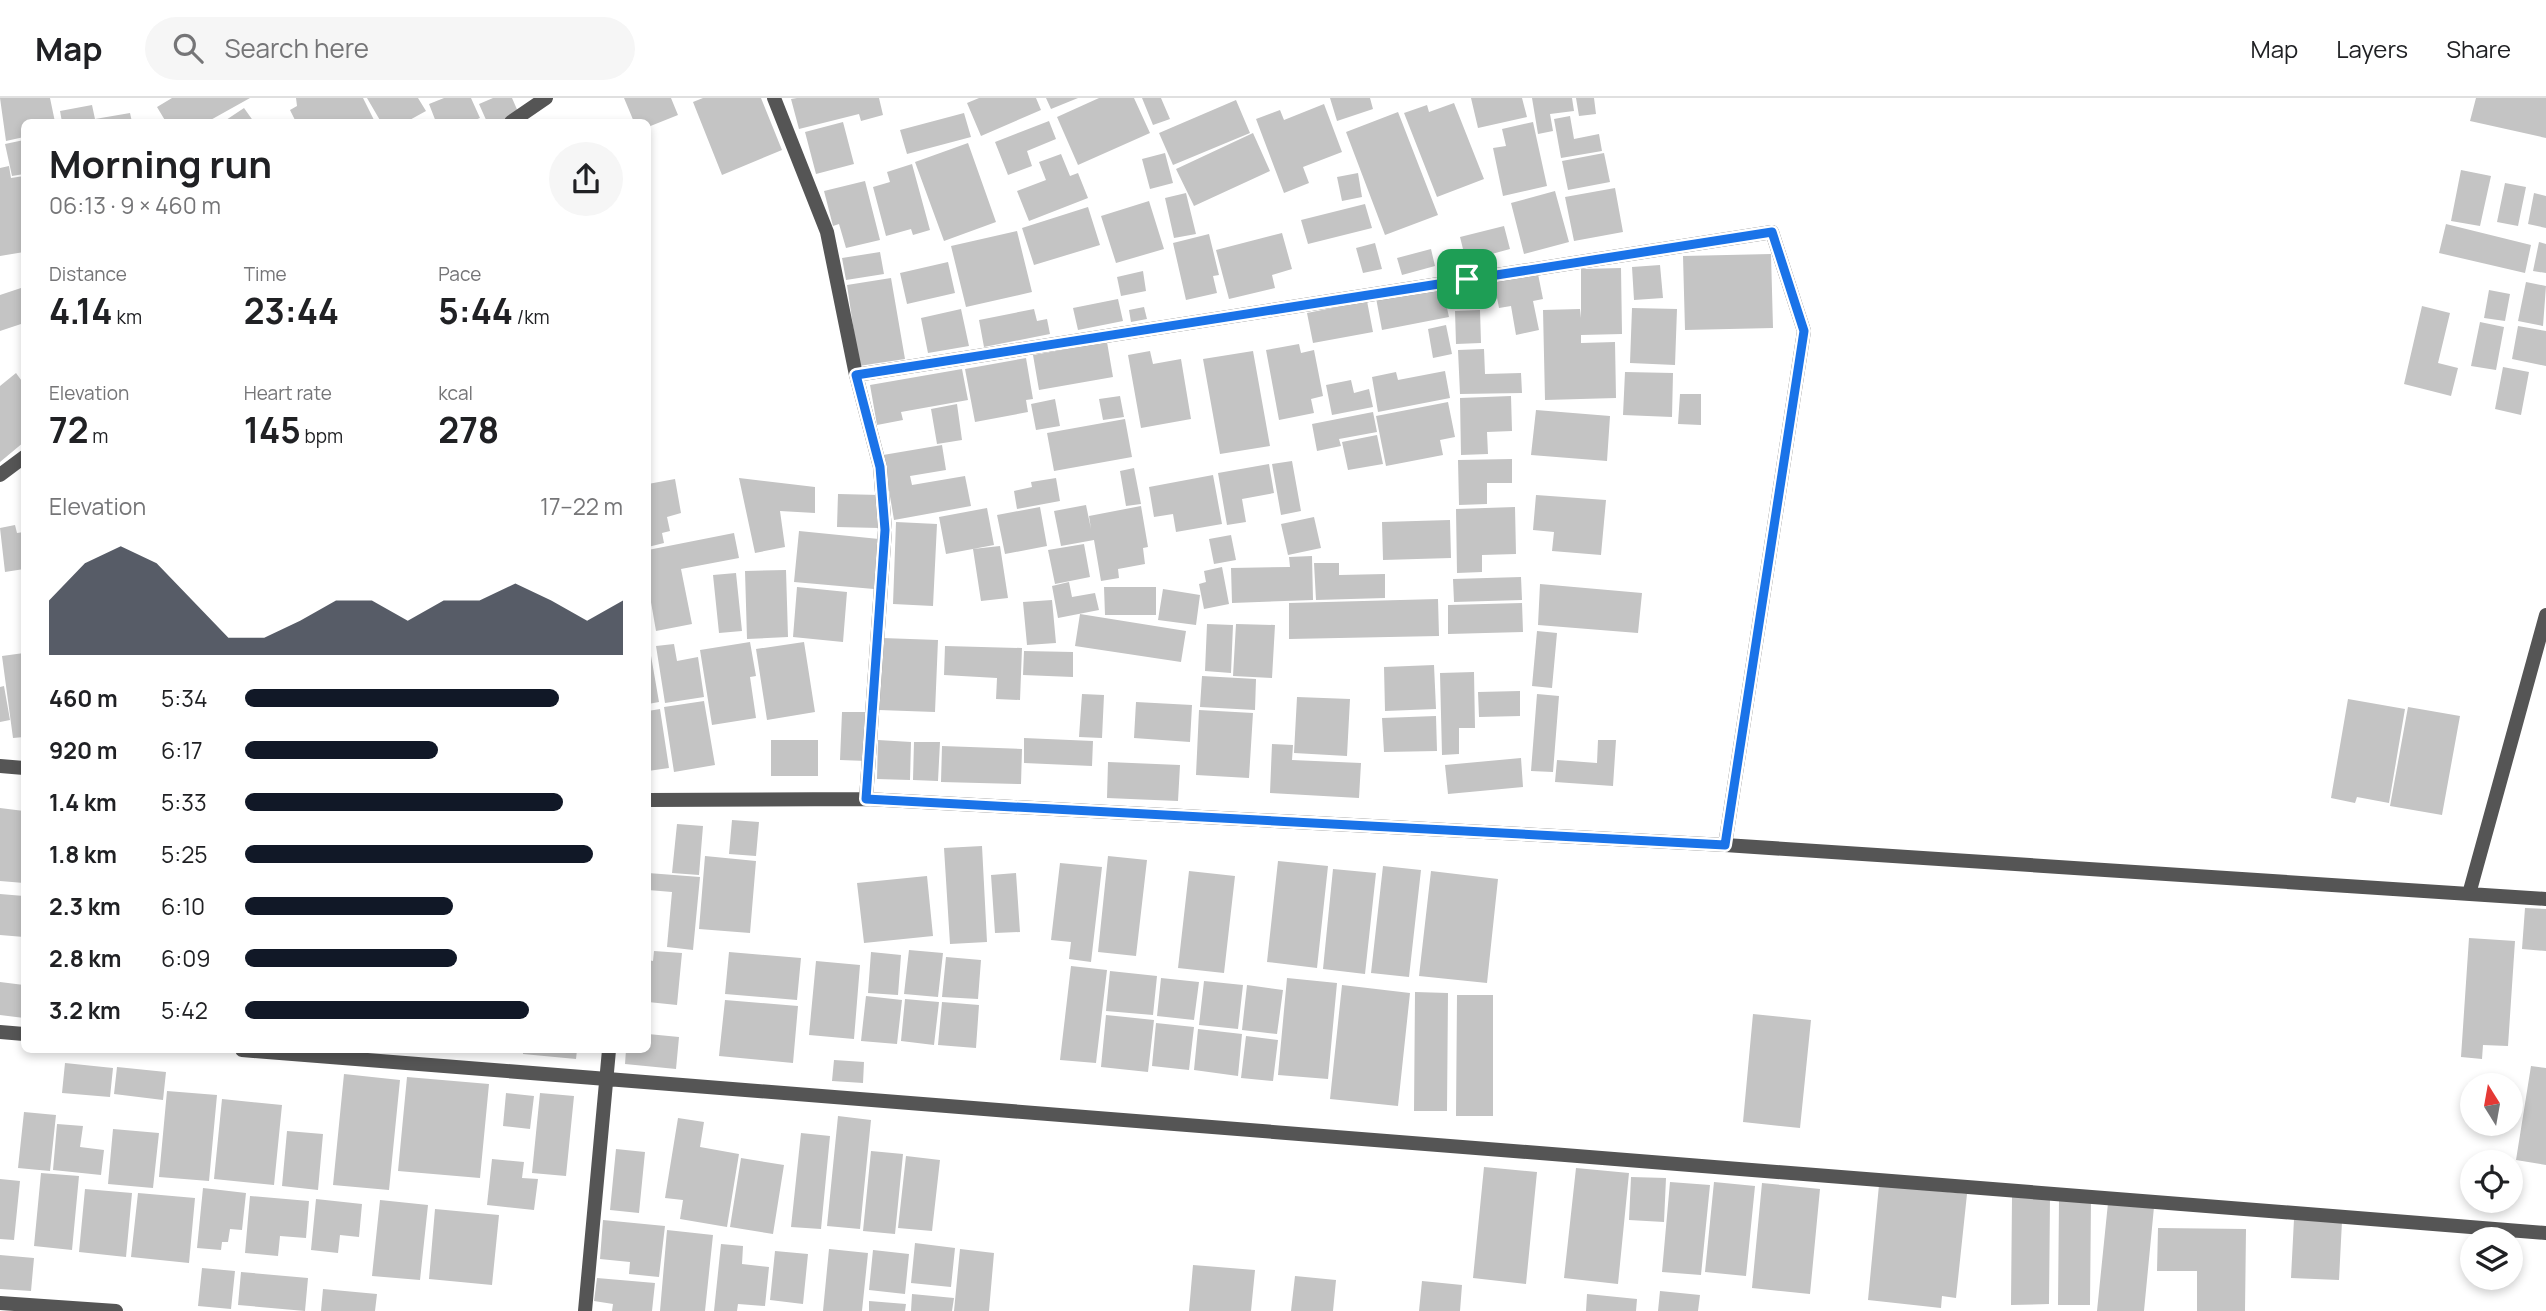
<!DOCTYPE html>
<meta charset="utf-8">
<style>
body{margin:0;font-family:Manrope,sans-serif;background:#f6f6f6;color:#202124;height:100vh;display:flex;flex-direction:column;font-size:26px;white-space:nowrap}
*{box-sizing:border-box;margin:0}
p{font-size:23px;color:#757577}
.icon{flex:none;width:38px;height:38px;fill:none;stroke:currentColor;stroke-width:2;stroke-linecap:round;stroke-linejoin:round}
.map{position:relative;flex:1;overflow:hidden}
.panel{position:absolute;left:21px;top:21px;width:630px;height:934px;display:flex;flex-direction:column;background:#fff;border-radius:10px;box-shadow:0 4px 10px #0003}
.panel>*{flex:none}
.needle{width:46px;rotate:349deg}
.tools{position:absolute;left:2460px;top:975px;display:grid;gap:14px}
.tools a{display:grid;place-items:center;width:63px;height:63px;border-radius:50%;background:#fff;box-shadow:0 4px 10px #0003;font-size:35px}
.pin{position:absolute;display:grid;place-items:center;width:60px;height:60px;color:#fff;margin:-30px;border-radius:14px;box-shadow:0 4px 10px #0006}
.round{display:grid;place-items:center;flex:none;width:74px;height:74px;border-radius:37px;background:#f6f6f6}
.overview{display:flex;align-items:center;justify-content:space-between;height:119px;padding:0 28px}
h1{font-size:38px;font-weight:700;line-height:52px}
.stats{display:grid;grid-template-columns:repeat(3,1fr);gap:10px;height:119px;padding:7px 28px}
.stats div{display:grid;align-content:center}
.stats b{font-size:35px;font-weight:700}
.stats small{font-size:19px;font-weight:400}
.stats p{font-size:19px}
.chart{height:196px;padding:14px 28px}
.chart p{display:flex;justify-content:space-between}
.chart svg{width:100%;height:126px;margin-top:7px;fill:#111827;opacity:.7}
ul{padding:0 28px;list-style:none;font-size:23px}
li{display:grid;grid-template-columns:112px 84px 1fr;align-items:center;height:52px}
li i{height:18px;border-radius:9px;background:#111827}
header{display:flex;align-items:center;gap:42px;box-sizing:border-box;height:98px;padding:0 35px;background:#fff;border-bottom:2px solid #e0e0e0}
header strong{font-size:33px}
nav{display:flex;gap:38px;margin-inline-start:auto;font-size:24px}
.search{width:490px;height:63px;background:#f6f6f6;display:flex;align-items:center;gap:18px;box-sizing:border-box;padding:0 24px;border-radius:38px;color:#757577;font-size:26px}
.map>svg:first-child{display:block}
.building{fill:#c4c4c4}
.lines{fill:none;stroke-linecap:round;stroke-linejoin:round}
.minor{stroke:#555;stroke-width:14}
.route-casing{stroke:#fff;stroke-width:14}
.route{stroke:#1a73e8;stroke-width:9}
</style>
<header>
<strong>Map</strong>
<div class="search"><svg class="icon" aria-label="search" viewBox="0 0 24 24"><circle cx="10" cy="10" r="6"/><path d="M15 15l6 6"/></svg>Search here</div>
<nav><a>Map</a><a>Layers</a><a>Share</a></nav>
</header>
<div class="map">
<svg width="2546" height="1213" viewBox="0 0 2546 1213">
<rect width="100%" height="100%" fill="#fff"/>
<!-- building -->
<path class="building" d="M0 0H50L55 24H24V39L6 43Z
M172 0H250L207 24H166L157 9Z
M296 0H363L375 24H296L290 12 297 8Z
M367 0H418L426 13 406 24H381Z
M444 0H471L480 20 470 24H436L429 6Z
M493 0H512L519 16 499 24H487L479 6Z
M624 0H671L678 17 648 29V24H634Z
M703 0H761L782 52 722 77 693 4Z
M797 0H879L883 17 861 23 859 16 799 31 791 1Z
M979 0H1036L1041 12 981 38 967 5Z
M1046 0H1078L1051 11Z
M1099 0H1134L1150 35 1078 67 1057 19Z
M1142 0H1161L1170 21 1153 27Z
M1330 0H1370L1373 11 1337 23Z
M1471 0H1522L1527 19 1478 30Z
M1532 0H1572L1574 13 1550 16 1553 33 1538 36Z
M1576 0H1594L1596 16 1579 18Z
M2476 0H2546V40L2470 23Z
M1236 2 1250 35 1173 67 1159 35Z
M1454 5 1484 81 1437 99 1404 15 1427 7 1429 14Z
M1324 6 1342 54 1303 69 1309 85 1284 95 1256 21 1280 12 1284 22Z
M92 7 95 21 130 15 132 24H62L60 13Z
M244 10 254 24H223Z
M1398 14 1438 117 1385 137 1346 34Z
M964 15 971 39 907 56 900 32Z
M1570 18 1574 41 1599 36 1602 53 1561 60 1554 21Z
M1049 23 1056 41 1027 53 1032 68 1008 77 995 44Z
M843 24 854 66 816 76 805 34Z
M1533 24 1547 88 1503 98 1493 50 1506 48 1502 31Z
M1253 35 1270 73 1194 108 1176 71Z
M24 42V76L12 78 5 46Z
M968 45 996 124 944 143 915 64Z
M1165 55 1173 85 1150 91 1142 61Z
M1604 55 1610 84 1568 92 1562 63Z
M1061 56 1070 78 1078 75 1088 100 1029 123 1017 93 1046 82 1039 64Z
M912 66 930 132 913 137 911 131 886 138 873 89 890 84 887 74Z
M9 68 11 80 24 78V154L0 158V70Z
M2461 72 2491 78 2480 128 2451 123Z
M1358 75 1362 99 1342 103 1337 79Z
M865 83 880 142 846 150 839 126 833 128 824 93Z
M2505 85 2526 89 2518 128 2497 124Z
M1615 90 1623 134 1574 143 1565 99Z
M1555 93 1569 144 1524 156 1511 105Z
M1186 95 1196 136 1174 140 1165 100Z
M2534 95 2546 98V130L2528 126Z
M1149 103 1164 151 1116 165 1101 118Z
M1365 106 1372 130 1308 146 1301 122Z
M1088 109 1100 147 1034 167 1022 130Z
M2446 126 2531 147 2525 175 2439 155Z
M1504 128 1510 151 1466 163 1460 139Z
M1017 133 1032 194 966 209 951 148Z
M1282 135 1292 171 1272 177 1275 190 1229 201 1216 152Z
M1209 136 1219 177 1213 178 1217 195 1186 202 1173 145Z
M2539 144 2546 146V175L2533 173Z
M1375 145 1382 171 1363 175 1356 150Z
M1431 151 1435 168 1402 177 1397 160Z
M880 154 884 176 846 182 842 160Z
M1771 156 1773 230 1685 232 1683 158Z
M948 164 955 195 907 206 900 175Z
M1660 167 1663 200 1634 202 1632 169Z
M1621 170 1622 236 1581 237V245L1615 244 1616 300 1545 302 1543 212 1580 211 1581 220V171Z
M1537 171 1543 201 1533 203 1539 232 1516 237 1511 208 1499 210 1493 179Z
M1143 173 1146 193 1121 198 1117 179Z
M891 180 905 261 859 268 847 187Z
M2526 184 2546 188 2543 228 2518 223Z
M1442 187 1449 219 1382 232 1376 200Z
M24 189V225L0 233V197Z
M2489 192 2510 196 2505 223 2484 220Z
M1118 201 1123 223 1078 232 1073 210Z
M1367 203 1373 234 1313 245 1307 215Z
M2422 208 2450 215 2438 265 2458 270 2451 298 2404 286Z
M1144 209 1147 221 1131 224 1129 212Z
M1632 210 1677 211 1675 267 1630 265Z
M961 211 969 248 928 255 921 220Z
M1034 211 1037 223 1047 221 1050 236 984 249 979 222Z
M1480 212 1481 245 1456 246 1455 213Z
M2480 224 2504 229 2496 272 2471 268Z
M1446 227 1452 256 1433 260 1428 231Z
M2518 228 2546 233V268L2512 261Z
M1107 244 1113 279 1039 292 1033 257Z
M1299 246 1301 255 1314 252 1323 298 1311 301 1314 315 1279 322 1266 252Z
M1484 251 1485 276 1521 275 1522 295 1460 296 1458 252Z
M1150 253 1153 266 1181 261 1191 321 1141 330 1128 257Z
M1253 253 1270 348 1220 356 1203 261Z
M1026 260 1033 301 1026 302 1028 314 975 324 965 271Z
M2503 269 2529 274 2521 317 2495 311Z
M962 271 968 302 901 314 903 322 877 327 870 287Z
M1445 273 1450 300 1378 314 1372 279 1396 274 1398 282Z
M1625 274 1673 275 1672 319 1623 317Z
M16 275 24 286V344L0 364V288Z
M1351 282 1354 295 1369 291 1373 309 1332 317 1326 287Z
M1680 296H1701V327L1678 326Z
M1120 298 1124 319 1103 322 1099 301Z
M1511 298 1512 333 1487 334 1488 356 1461 357 1460 300Z
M1055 301 1060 328 1036 332 1031 306Z
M1448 304 1455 339 1440 342 1443 357 1386 368 1376 318Z
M957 306 962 342 937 346 931 311Z
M1536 312 1610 318 1607 363 1531 357Z
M1373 314 1377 334 1339 341 1341 348 1317 353 1312 326Z
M1125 321 1132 359 1054 373 1047 335Z
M1377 337 1383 366 1348 372 1342 344Z
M942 347 946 372 910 378 912 387 965 378 971 408 894 422 883 357Z
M1512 361V385H1487V406L1459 407 1458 362Z
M1292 363 1301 413 1281 417 1272 366Z
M1269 366 1274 395 1242 401 1246 424 1227 427 1218 375Z
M1134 370 1141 406 1126 408 1120 373Z
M1213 377 1222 426 1176 434 1173 416 1154 419 1149 389Z
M739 380 815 389V415L780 413 785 449 755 455Z
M1056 380 1060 403 1017 411 1014 393 1032 389 1031 384Z
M675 381 681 415 667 419 670 433 662 435 664 445 648 449V386Z
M838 396 880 397 879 430 837 429Z
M1536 397 1606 402 1601 457 1552 453 1554 434 1533 432Z
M1086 407 1091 431 1089 418 1141 408 1148 449 1143 450 1145 466 1118 471 1119 480 1101 483 1094 442 1061 448 1054 413Z
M1040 409 1047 448 1005 456 997 417Z
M1515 409 1516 456 1482 457V474L1457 475 1456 411Z
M987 410 994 447 946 456 939 419Z
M1314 419 1321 450 1288 457 1281 426Z
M1450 422 1451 460 1383 462 1382 424Z
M896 424 937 426 933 508 893 506Z
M15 427 17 435 24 434V471L5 474 0 430Z
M799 433 879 441 874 491 794 484Z
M734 435 739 460 681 471 692 526 656 533 648 487V452Z
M1231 437 1236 462 1214 466 1209 441Z
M1084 446 1090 479 1055 486 1048 452Z
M1000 448 1008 500 981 503 973 451Z
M1312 458 1313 502 1232 505 1231 470 1290 469 1289 459Z
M1314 465H1339V477L1385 476V500L1316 502Z
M1222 469 1229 506 1204 511 1199 486 1206 484 1204 473Z
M786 472 788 539 747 541 745 473Z
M736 475 742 533 719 535 713 477Z
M1521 479 1522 502 1454 504 1453 481Z
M1069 484 1072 499 1095 495 1099 512 1058 520 1052 488Z
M1540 486 1642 495 1638 535 1538 527Z
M797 489 847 494 843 544 793 539Z
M1104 489H1156V517H1105Z
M1163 491 1200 497 1196 527 1158 522Z
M1438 501 1439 538 1289 541V505Z
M1052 502 1056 545 1027 547 1023 504Z
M1522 505 1523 534 1448 536V507Z
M1080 516 1186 533 1181 564 1075 548Z
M1207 526 1233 527 1231 575 1205 573Z
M1236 526 1275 527 1272 580 1233 578Z
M1537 533 1557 535 1552 590 1532 588Z
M882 540 938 542 935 614 879 612Z
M750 544 756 578 750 579 756 620 712 627 700 552Z
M804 544 815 614 767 622 756 551Z
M674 546 677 563 698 559 704 599 665 605 656 548Z
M945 548 1022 550 1020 602 996 601 997 580 944 577Z
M648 552H650L659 604 648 606Z
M1024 553 1073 554V579L1023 577Z
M24 555V639L13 640 2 558Z
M1434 567 1436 611 1385 613 1384 569Z
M1474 574 1475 630H1459V656L1442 657 1440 575Z
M1202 578 1256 581 1255 612 1200 609Z
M4 588 10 622 0 624V589Z
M1520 593V618L1479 619 1478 594Z
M1082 596 1104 597 1102 640 1079 639Z
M1537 596 1559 598 1553 674 1531 673Z
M1297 599 1350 601 1347 658 1294 655Z
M2348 601 2405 611 2389 705 2357 699 2355 705 2331 700Z
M704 603 715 667 674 674 664 609Z
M1136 604 1192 607 1190 644 1134 640Z
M2408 609 2460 618 2442 717 2390 708Z
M660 611 669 670 648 673V613Z
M1199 612 1253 615 1249 680 1196 677Z
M842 614H870L867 663 840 662Z
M1436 618 1437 653 1384 654 1382 620Z
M1024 640 1093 643 1092 668 1024 665Z
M771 642H818V678H771Z
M878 642 911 644 910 682 877 681Z
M1598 642H1616L1613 688 1555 684 1557 662 1597 665Z
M914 644H940L938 683 913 682Z
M1272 646 1293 647 1292 662 1361 665 1359 700 1270 695Z
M942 648 1022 651 1021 686 941 684Z
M1521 660 1523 689 1448 696 1445 667Z
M1108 664 1180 667 1178 703 1107 700Z
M0 710 24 713V785L0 783Z
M732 722 759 724 756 758 729 756Z
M677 726 703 728 699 777 672 775Z
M982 748 987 844 950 846 944 750Z
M705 758 756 763 750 835 699 831Z
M1108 758 1147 762 1136 858 1098 854Z
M1278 763 1328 768 1317 870 1267 864Z
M1060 765 1102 769 1091 864 1069 861 1071 844 1051 842Z
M1383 768 1421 772 1409 879 1371 875Z
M1333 771 1376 775 1365 876 1323 871Z
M1189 773 1235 778 1224 875 1178 870Z
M1431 773 1498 781 1487 885 1419 878Z
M648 775 700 779 693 852 667 849 672 794 648 792Z
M1016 775 1020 834 995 835 991 777Z
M927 778 933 838 864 845 857 785Z
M0 796 24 798V839L0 837Z
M2525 810 2546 811V853L2522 851Z
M2469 840 2515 843 2508 948 2483 947 2482 961 2461 959Z
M909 852 943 855 938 899 904 896Z
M654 853 682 855 677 907 648 904V862L653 863Z
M729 854 801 860 797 902 725 896Z
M871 854 901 857 898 897 868 895Z
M946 859 981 862 978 901 942 899Z
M816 863 860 867 854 941 809 937Z
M1071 868 1107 872 1096 965 1060 962Z
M1110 873 1157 878 1153 917 1106 913Z
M1161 880 1199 884 1194 922 1157 918Z
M1287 880 1337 885 1328 981 1278 977Z
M1204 883 1243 887 1238 931 1199 927Z
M0 884 24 887V920L0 917Z
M1247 887 1283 892 1277 936 1242 932Z
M1342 887 1410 895 1398 1008 1330 1001Z
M1415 894 1448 895 1447 1013H1414Z
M1457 897H1493V1018H1456Z
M866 898 902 902 897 946 861 943Z
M905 901 939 904 934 947 901 943Z
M725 902 798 908 793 965 719 958Z
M942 904 979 907 976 950 938 947Z
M1753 916 1811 922 1800 1030 1743 1024Z
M1106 917 1154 922 1148 974 1101 969Z
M1156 925 1194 929 1189 972 1152 968Z
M1198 931 1242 936 1238 978 1194 972Z
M648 936 679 939 676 971 625 966 626 952H648Z
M1246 938 1278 942 1273 983 1241 980Z
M523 952H577L576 961 523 956Z
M834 962 864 964 863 985 832 983Z
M65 965 113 970 110 999 62 995Z
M2531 968 2546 970V1067L2516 1062Z
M117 969 166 974 163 1002 114 996Z
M344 976 400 982 389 1092 333 1087Z
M407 979 489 986 480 1080 398 1073Z
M167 993 217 997 209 1083 159 1079Z
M506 995 534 998 530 1031 503 1028Z
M540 995 574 998 566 1078 532 1075Z
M222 1001 282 1007 274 1087 214 1081Z
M24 1014 56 1017 50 1073 18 1070Z
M838 1018 871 1022 860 1131 827 1128Z
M678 1020 704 1024 700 1049 739 1056 727 1129 680 1121 683 1102 665 1100Z
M57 1026 83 1028 80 1049 104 1052 101 1077 53 1072Z
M113 1031 159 1035 153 1090 108 1086Z
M287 1033 323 1036 318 1092 282 1088Z
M801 1035 830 1038 821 1131 791 1129Z
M616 1051 645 1054 639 1115 610 1112Z
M871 1053 903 1056 895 1136 863 1133Z
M906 1058 940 1062 932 1133 898 1130Z
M741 1060 784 1067 773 1136 730 1129Z
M492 1061 524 1064 522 1080 538 1081 534 1112 487 1107Z
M1484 1069 1537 1074 1526 1186 1473 1180Z
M1576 1070 1629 1075 1618 1186 1564 1180Z
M41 1075 79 1078 72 1152 34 1148Z
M1631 1079 1666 1080 1664 1124 1629 1122Z
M0 1081 20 1083 14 1142 0 1141Z
M1670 1084 1710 1087 1701 1177 1662 1174Z
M1714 1084 1755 1088 1746 1178 1705 1174Z
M1762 1085 1820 1091 1810 1196 1752 1190Z
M1879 1087 1967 1096 1956 1200 1942 1198 1941 1210 1868 1202Z
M203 1090 246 1095 242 1132 230 1131 228 1144H222L221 1152 197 1150Z
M85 1091 132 1095 126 1159 79 1154Z
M138 1095 195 1100 189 1165 131 1159Z
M250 1098 309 1103 306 1140 280 1138 278 1158 245 1155Z
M2012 1099H2050L2049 1206 2011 1207Z
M316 1101 362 1106 359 1139 340 1137 338 1155 311 1152Z
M380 1102 428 1107 420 1182 372 1178Z
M2059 1102H2091L2090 1207H2058Z
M2108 1105 2154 1109 2144 1213H2097Z
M435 1111 499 1117 492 1187 429 1181Z
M2294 1121 2342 1123 2339 1182 2291 1180Z
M603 1122 665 1128 659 1179 629 1176 630 1164 600 1161Z
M2158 1130 2246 1131 2245 1213H2197V1173H2157Z
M667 1132 713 1137 705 1213H660Z
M915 1145 955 1150 951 1189 911 1185Z
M721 1146 743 1148 742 1166 769 1169 765 1208 738 1206 737 1213H714Z
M829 1151 868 1155 862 1213H823Z
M960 1151 994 1155 989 1213H954Z
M873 1152 909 1156 905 1196 869 1192Z
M775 1153 808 1156 803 1206 770 1202Z
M0 1157 34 1160 31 1193 0 1191Z
M1193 1167 1255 1172 1251 1213H1189Z
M202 1170 235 1173 231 1211 198 1208Z
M241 1174 308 1180 305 1213 238 1207Z
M1295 1178 1336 1182 1333 1213H1291Z
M597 1180 655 1185 652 1213H612L613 1206 594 1203Z
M1422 1183 1462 1187 1460 1213H1419Z
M323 1191 377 1196 375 1213H321Z
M1660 1193 1700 1197 1698 1213H1658Z
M912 1196 954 1200 952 1213H911Z
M1587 1196 1637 1201 1636 1213H1586Z
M869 1203 906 1206 905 1213H869Z"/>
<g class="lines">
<!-- minor -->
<path class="minor" d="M774 0 827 134 856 277 880 369 885 432 866 701
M511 24 546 0
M856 277 1772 134 1804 233 1725 747
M0 377 24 359
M0 668 24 670
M648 702 866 701 1725 747 2546 801
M2469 796 2546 517
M0 934 24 936
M242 952 2546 1135
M0 1205 116 1213
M585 1213 609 952"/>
</g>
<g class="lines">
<!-- route casing -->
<g class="route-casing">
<path id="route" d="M1772 134 1804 233 1725 747 866 701 885 432 880 369 856 277Z"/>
</g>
<!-- route -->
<use href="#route" class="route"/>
</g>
</svg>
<div class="tools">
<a><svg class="needle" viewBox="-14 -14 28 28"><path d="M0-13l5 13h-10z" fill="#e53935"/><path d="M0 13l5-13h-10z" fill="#757577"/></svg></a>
<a><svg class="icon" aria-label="locate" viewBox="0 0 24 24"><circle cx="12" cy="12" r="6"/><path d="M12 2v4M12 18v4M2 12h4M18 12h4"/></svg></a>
<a><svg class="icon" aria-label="layers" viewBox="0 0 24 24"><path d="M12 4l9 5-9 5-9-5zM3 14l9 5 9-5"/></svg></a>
</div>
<div class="pin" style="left:1467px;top:181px;background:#1e9e55"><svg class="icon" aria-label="arrive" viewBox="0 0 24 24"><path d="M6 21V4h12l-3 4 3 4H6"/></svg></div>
<section class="panel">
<div class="overview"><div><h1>Morning run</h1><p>06:13 · 9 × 460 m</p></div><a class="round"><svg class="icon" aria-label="share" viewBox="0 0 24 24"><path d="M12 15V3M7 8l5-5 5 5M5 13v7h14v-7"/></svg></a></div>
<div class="stats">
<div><p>Distance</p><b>4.14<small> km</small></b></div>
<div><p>Time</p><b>23:44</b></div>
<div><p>Pace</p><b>5:44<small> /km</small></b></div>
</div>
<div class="stats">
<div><p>Elevation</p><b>72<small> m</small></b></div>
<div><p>Heart rate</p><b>145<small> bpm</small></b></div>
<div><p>kcal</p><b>278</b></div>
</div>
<div class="chart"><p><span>Elevation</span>17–22 m</p>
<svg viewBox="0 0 160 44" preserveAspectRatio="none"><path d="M0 44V25L10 12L20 6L30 12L40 25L50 38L60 38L70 32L80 25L90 25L100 32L110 25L120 25L130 19L140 25L150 32L160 25V44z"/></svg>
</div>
<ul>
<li><b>460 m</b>5:34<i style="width:83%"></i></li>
<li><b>920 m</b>6:17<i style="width:51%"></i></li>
<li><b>1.4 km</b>5:33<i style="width:84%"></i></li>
<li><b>1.8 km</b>5:25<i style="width:92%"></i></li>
<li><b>2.3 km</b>6:10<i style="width:55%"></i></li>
<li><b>2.8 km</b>6:09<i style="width:56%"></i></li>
<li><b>3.2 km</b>5:42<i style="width:75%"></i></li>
</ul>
</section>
</div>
